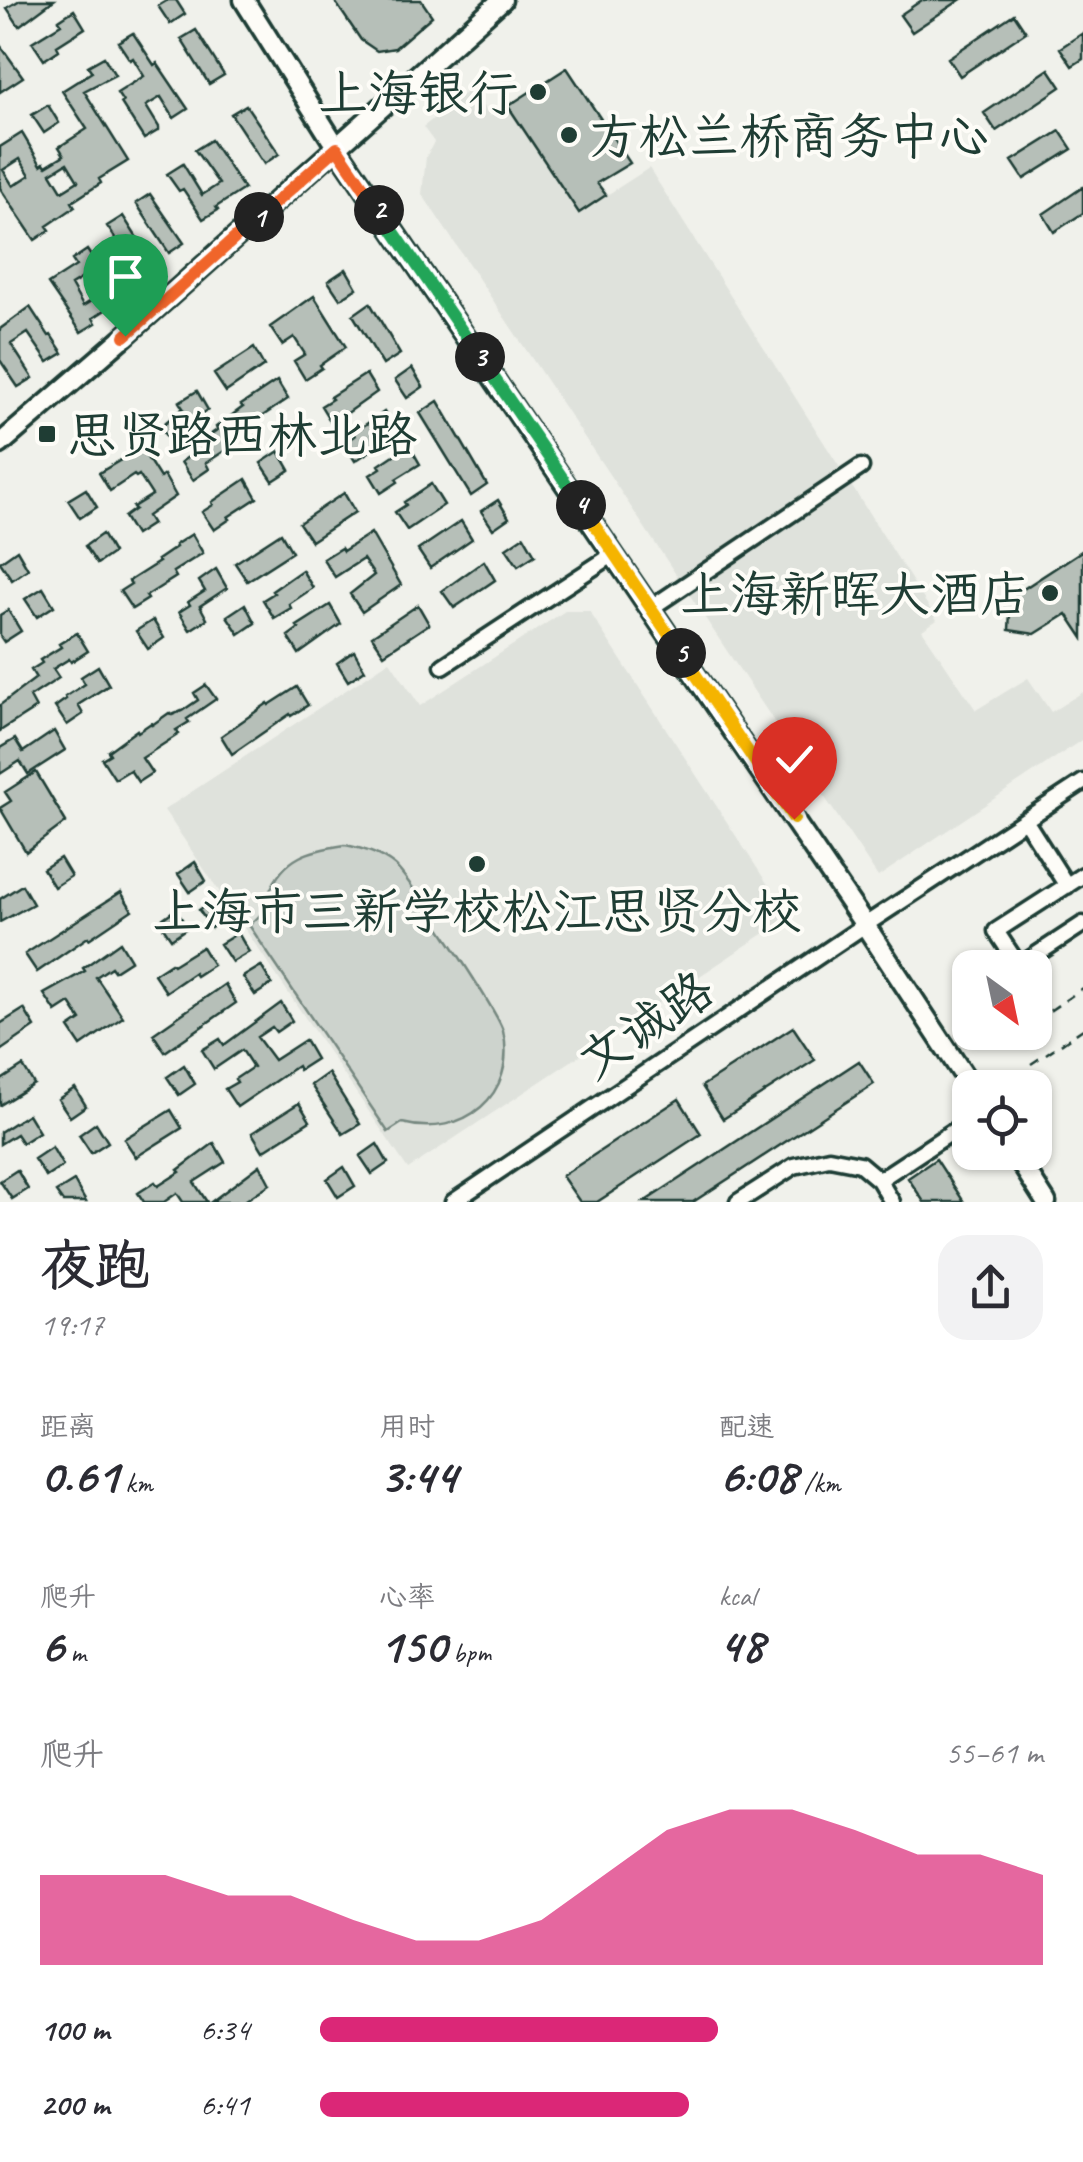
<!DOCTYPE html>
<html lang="zh">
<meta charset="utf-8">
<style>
body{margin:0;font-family:Caveat,"LXGW WenKai TC",sans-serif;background:#f2f2f3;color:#2b2b33;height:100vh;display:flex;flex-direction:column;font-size:38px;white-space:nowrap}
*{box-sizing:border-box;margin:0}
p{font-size:32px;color:#7c7c81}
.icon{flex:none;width:55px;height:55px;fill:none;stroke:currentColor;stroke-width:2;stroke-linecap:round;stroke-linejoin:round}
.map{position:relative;height:1202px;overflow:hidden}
.panel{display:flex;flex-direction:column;background:#fff;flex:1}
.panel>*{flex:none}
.needle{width:65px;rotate:147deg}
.fabs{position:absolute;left:952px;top:950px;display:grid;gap:20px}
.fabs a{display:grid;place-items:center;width:100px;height:100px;border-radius:20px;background:#fff;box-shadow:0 2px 8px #0004;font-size:50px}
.pin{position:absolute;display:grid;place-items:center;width:85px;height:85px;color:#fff;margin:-102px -42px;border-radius:50% 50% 50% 0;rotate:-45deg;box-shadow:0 0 10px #0007}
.pin .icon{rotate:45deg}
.km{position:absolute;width:50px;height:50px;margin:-25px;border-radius:50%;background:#222;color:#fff;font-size:28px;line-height:50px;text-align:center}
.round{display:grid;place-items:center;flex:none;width:105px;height:105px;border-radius:30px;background:#f2f2f3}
.headline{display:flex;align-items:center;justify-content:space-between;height:170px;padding:0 40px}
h1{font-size:55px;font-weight:800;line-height:75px}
.figures{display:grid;grid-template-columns:repeat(3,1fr);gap:15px;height:170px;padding:10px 40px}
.figures div{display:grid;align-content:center}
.figures b{font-size:50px;font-weight:800}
.figures small{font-size:28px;font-weight:400}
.figures p{font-size:28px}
.chart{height:280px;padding:20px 40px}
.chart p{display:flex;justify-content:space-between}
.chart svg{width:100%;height:180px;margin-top:10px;fill:#db2777;opacity:.7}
ul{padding:0 40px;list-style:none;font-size:32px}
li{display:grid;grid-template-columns:160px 120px 1fr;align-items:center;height:75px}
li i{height:25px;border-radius:12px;background:#db2777}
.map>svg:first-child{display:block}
.built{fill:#dfe2dc}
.green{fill:#cdd3cd;stroke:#768880;stroke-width:2.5}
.building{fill:#b6bfb8;stroke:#1f3d34;stroke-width:2.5;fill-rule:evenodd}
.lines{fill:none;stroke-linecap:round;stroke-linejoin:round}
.minor-casing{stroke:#1f3d34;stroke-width:21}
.major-casing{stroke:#1f3d34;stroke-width:25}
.path{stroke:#1f3d34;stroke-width:2.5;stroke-dasharray:10 8;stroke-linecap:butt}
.minor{stroke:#fdfcf7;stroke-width:14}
.major{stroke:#fdfcf7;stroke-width:18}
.split-1-casing{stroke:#fff;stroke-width:20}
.split-2-casing{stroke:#fff;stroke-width:20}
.split-3-casing{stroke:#fff;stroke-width:20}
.split-4-casing{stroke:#fff;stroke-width:20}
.split-5-casing{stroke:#fff;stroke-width:20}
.split-6-casing{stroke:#fff;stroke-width:20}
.split-1{stroke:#f0652b;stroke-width:12}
.split-2{stroke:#f0652b;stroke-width:12}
.split-3{stroke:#22a559;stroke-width:12}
.split-4{stroke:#22a559;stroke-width:12}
.split-5{stroke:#f5b400;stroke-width:12}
.split-6{stroke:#f5b400;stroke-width:12}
.poi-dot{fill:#1f3d34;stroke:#fdfcf7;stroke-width:4}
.labels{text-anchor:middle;stroke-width:8;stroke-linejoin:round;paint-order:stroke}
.poi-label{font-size:50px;fill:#1f3d34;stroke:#fdfcf7;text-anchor:end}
.street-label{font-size:50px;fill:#1f3d34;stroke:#fdfcf7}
</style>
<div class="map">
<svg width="1083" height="1202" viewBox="0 0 1083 1202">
<rect width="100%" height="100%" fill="#f0f1eb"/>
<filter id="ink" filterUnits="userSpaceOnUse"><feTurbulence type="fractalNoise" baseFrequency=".01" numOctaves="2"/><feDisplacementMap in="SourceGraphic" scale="20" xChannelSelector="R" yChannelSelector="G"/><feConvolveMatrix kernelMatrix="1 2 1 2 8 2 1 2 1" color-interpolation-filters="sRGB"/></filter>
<g filter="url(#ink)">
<!-- built -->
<path class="built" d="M470 89 490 116 508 106 579 213 649 168 937 620 922 630 976 710 1028 678 1051 712 1083 692V739L878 877 422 194 426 157 434 142 423 127Z
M565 611H589L789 917 408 1169 164 810 390 661 420 706Z"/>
<!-- green -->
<path class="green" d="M345 845C362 848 380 854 394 865 408 876 499 1014 503 1031 518 1095 463 1139 402 1123L388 1132 249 925C265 913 263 910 269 893 284 856 310 850 345 845Z"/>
<!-- building -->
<path class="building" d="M20 0H54L19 26 7 8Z
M168 0H176L185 14 170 24 158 6Z
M334 0H421L432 16 395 48 377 51 361 40Z
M922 0H960L912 32 900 15Z
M74 10 85 28 57 46 59 50 44 60 32 42 61 24 59 20Z
M1014 14 1026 32 960 76 948 58Z
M196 30 224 75 209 84 181 39Z
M133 33 154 65 157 63 188 109 174 118 161 97 146 106 159 127V130L144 139 121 103 123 102 117 93 144 76 133 58 130 60 118 42Z
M1083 33V59L1072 66 1060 48Z
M0 45 23 77 0 92Z
M104 57 115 75 84 91 128 161 99 179 101 183 72 202 75 207 47 226 50 230 35 240 0 188V147L22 133 41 165 44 163 46 166 64 155 59 147 87 129 62 91 92 72 88 66ZM20 159 30 175 13 186 3 170ZM67 163 78 181 62 191 51 173Z
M567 68 630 163 597 183 606 195 579 213 508 106Z
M1049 69 1061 87 996 131 984 113Z
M48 105 59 123 44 133 32 115Z
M246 105 279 154 264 164 231 114Z
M1060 131 1072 149 1024 179 1012 161Z
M211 140 244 189 216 207 218 210 203 219 183 189 179 191 167 174 183 164 202 195 219 184 195 150Z
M1083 187V213L1054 232 1043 214Z
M150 194 184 243 169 253 136 203Z
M123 216 155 266 140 275 107 226Z
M87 250 99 268 71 285 83 306 99 296 96 291 111 281 122 299 93 318 96 323 81 332 48 284 76 266 72 260Z
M346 269 357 288 340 299 328 281Z
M314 296 346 347 320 365 322 368 305 379 294 361 305 354 294 337 282 345 270 327Z
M370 303 400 354 383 365 353 315Z
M30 307 49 336 51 335 63 353 48 362 28 333 11 344 33 378 18 387 0 360V329Z
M254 348 264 366 226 392 214 374Z
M412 368 423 387 407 398 395 380Z
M366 374 377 392 332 424 321 406 332 399 330 397Z
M277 381 288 399 258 419 260 422 232 440 235 444 206 463 209 469 193 480 181 462 192 454 189 449 217 430 216 427 243 407 241 405Z
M197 391 208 410 183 426 188 434 172 445 160 427 183 408 179 402Z
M438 401 487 485 471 496 420 413Z
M384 412 395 430 370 447 372 450 355 461 344 443 355 436 353 433Z
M409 445 420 464 396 479 398 482 381 493 370 475 381 468 379 465Z
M141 448 160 478 164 475 176 496 147 516 152 524 135 535 124 517 135 509 133 507 152 495 139 475 136 477 134 475 110 491 99 473Z
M279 451 290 470 273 481 261 463Z
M246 479 257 498 228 517 230 519 214 530 202 512 213 505 212 502Z
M431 484 444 505 407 530 395 512 406 505 404 502Z
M86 489 97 507 80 518 68 500Z
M344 493 355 512 311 541 299 523Z
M498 500 509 518 493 529 481 511Z
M461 521 472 539 430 568 418 550Z
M281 533 292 552 247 581 235 563Z
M371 533 401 585 362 612 350 594 374 575 363 559 335 577 323 559 341 548 343 551Z
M102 534 113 553 97 564 85 546Z
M192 534 203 553 173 572 176 577 146 596 148 599 132 609 120 591 131 584 129 581 159 562 157 560 176 547 175 545Z
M524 536 535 555 518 566 506 548Z
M17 550 28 569 12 580 0 562Z
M1083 550V638L1067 614 1035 634 1009 630 1010 612 1000 610 1005 592 1014 595Z
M484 561 495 580 454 608 442 591Z
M216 569 227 588 200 606 207 619 190 630 179 612 190 605 188 602 205 591 199 581Z
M302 570 313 588 289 604 291 608 274 618 263 600 274 593 272 591Z
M43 588 54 606 37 617 25 599Z
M245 604 255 623 239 634 227 616Z
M330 605 341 624 299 654 288 636 299 628 297 626Z
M418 605 429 624 384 654 372 636Z
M8 610 21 631 4 642 0 636V615Z
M153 620 164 638 148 649 136 631Z
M77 633 88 651 71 662 69 659 53 669 59 678 30 697 36 708 0 731V705L36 678 31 670 42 663 40 660 61 647 59 644Z
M354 651 365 670 348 681 337 663Z
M98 666 109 685 78 705 83 714 67 725 55 707 66 699 65 697 85 684 81 677Z
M206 685 216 699 187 719 189 722 176 730 179 734 142 758 152 773 138 782 130 770 115 779 102 759 110 754 108 751 137 730 138 732 151 723 152 725 169 713 172 715 182 711 198 700 194 693Z
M297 687 308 705 291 716 290 714 232 754 221 736 268 703 269 705Z
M54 731 65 750 28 774 20 761 0 774V748L15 739 23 752Z
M36 772 66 822 26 852 0 808 11 801 5 792Z
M60 858 71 876 54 887 43 869Z
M195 862 206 881 190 892 178 874Z
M22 885 33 904 0 922V899Z
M121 892 132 910 89 939 88 937 37 972 25 954Z
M216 898 227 917 211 928 199 910Z
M176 909 187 928 171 939 159 921Z
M238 933 249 952 232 962 220 944Z
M120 942 131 960 114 971 111 967 96 977 123 1017 81 1046 69 1028 81 1020 70 1003 56 1012 44 994 85 971 83 968Z
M202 947 213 965 196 976 194 973 166 992 154 974 171 963 173 965Z
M261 966 272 984 255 995 243 977Z
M225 984 236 1003 165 1052 153 1034Z
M281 1003 292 1021 276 1032 272 1027 257 1037 274 1060 305 1040 316 1059 299 1070 297 1066 237 1107 225 1089 237 1082 235 1079 253 1067 242 1050 214 1069 202 1050 220 1039 224 1045Z
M24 1009 35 1027 0 1051V1024Z
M793 1027 815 1060 723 1119 702 1086Z
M859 1061 874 1084 693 1202H644Z
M184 1065 195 1084 179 1095 167 1077Z
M23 1066 34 1084 0 1105V1081Z
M328 1073 360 1124 343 1134 311 1085Z
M75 1088 86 1106 70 1117 58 1099Z
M679 1099 701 1134 597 1202H580L562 1176Z
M299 1103 310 1121 263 1151 252 1133Z
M171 1110 182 1128 136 1157 124 1139Z
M28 1114 39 1132 22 1143 16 1134 0 1144V1132Z
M96 1123 108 1142 91 1153 79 1135Z
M214 1143 225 1162 194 1182 207 1202H183L177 1193 164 1202H144L138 1193 155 1182 158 1186 180 1172 178 1170Z
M377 1144 388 1163 372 1174 360 1156Z
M52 1147 63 1166 46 1177 34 1159Z
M936 1159 964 1202H924L908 1178Z
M260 1165 270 1184 243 1202H211Z
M344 1167 355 1186 338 1197 327 1179Z
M17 1170 28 1189 12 1199 0 1181Z
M74 1181 79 1190 86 1202H63L56 1192Z"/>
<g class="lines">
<!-- minor casing -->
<g class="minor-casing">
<path id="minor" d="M651 608 861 467
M443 666 614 554
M1025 820 1067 886
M1083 875 996 931 1019 966 1083 924
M879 1180 970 1120
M453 1202 865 925 1083 782
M738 1202 794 1166 829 1158 860 1164 879 1180 892 1202"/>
</g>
<!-- major casing -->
<g class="major-casing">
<path id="major" d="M244 0 337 148 865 925 972 1088
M0 444 125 336 502 0
M1014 1152 1046 1202"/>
</g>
<!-- path -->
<path class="path" d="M1035 1021 1083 988
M1012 1036 1018 1032
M1031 1064 1083 1029"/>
<!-- minor -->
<use href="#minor" class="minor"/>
<!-- major -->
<use href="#major" class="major"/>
</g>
</g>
<g class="lines" filter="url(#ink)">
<!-- split-1 casing -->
<g class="split-1-casing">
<path id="split-1" d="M125 336 259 217"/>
</g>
<!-- split-2 casing -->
<g class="split-2-casing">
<path id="split-2" d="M259 217 337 148 379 210"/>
</g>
<!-- split-3 casing -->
<g class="split-3-casing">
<path id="split-3" d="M379 210 480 357"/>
</g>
<!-- split-4 casing -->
<g class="split-4-casing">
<path id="split-4" d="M480 357 581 505"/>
</g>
<!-- split-5 casing -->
<g class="split-5-casing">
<path id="split-5" d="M581 505 681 653"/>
</g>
<!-- split-6 casing -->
<g class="split-6-casing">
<path id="split-6" d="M681 653 794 819"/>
</g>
<!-- split-1 -->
<use href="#split-1" class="split-1"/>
<!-- split-2 -->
<use href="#split-2" class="split-2"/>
<!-- split-3 -->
<use href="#split-3" class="split-3"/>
<!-- split-4 -->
<use href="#split-4" class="split-4"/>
<!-- split-5 -->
<use href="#split-5" class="split-5"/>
<!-- split-6 -->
<use href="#split-6" class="split-6"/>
</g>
<!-- markers -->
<g class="poi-dot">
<circle cx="538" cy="92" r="10"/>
<circle cx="569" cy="135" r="10"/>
<rect x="37" y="424" width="20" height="20" rx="5"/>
<circle cx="1050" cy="593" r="10"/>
<circle cx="477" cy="864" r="10"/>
</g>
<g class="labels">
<!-- poi labels -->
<g class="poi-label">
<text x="518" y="110">上海银行</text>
<text x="589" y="153" text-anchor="start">方松兰桥商务中心</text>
<text x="67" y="452" text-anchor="start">思贤路西林北路</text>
<text x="1030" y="611">上海新晖大酒店</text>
<text x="477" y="928" text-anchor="middle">上海市三新学校松江思贤分校</text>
</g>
<!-- street labels -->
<g class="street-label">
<text transform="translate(645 1024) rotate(-34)" y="18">文诚路</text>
</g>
</g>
</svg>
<div class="fabs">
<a><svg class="needle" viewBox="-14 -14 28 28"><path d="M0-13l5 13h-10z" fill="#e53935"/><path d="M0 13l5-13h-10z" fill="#7c7c81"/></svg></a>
<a><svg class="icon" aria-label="locate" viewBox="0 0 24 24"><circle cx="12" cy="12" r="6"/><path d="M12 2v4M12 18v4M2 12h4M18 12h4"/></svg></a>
</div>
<div class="pin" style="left:125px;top:336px;background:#1e9e55"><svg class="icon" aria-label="arrive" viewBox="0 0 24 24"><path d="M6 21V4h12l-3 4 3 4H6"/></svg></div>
<div class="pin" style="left:794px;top:819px;background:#d93025"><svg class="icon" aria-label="check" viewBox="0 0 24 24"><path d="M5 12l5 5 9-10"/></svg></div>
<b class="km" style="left:259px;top:217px">1</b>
<b class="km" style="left:379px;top:210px">2</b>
<b class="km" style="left:480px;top:357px">3</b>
<b class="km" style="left:581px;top:505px">4</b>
<b class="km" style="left:681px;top:653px">5</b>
</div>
<section class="panel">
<div class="headline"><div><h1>夜跑</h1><p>19:17</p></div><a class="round"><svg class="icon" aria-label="share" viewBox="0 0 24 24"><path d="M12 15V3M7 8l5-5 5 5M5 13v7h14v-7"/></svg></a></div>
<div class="figures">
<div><p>距离</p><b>0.61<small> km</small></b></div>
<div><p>用时</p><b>3:44</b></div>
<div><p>配速</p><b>6:08<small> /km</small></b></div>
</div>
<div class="figures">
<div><p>爬升</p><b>6<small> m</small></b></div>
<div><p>心率</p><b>150<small> bpm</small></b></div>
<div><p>kcal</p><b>48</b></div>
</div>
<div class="chart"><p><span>爬升</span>55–61 m</p>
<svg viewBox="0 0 160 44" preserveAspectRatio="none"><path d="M0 44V22L10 22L20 22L30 27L40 27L50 33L60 38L70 38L80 33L90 22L100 11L110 6L120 6L130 11L140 17L150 17L160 22V44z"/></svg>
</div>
<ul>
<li><b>100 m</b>6:34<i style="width:55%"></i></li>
<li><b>200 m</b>6:41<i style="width:51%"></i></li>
</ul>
</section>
